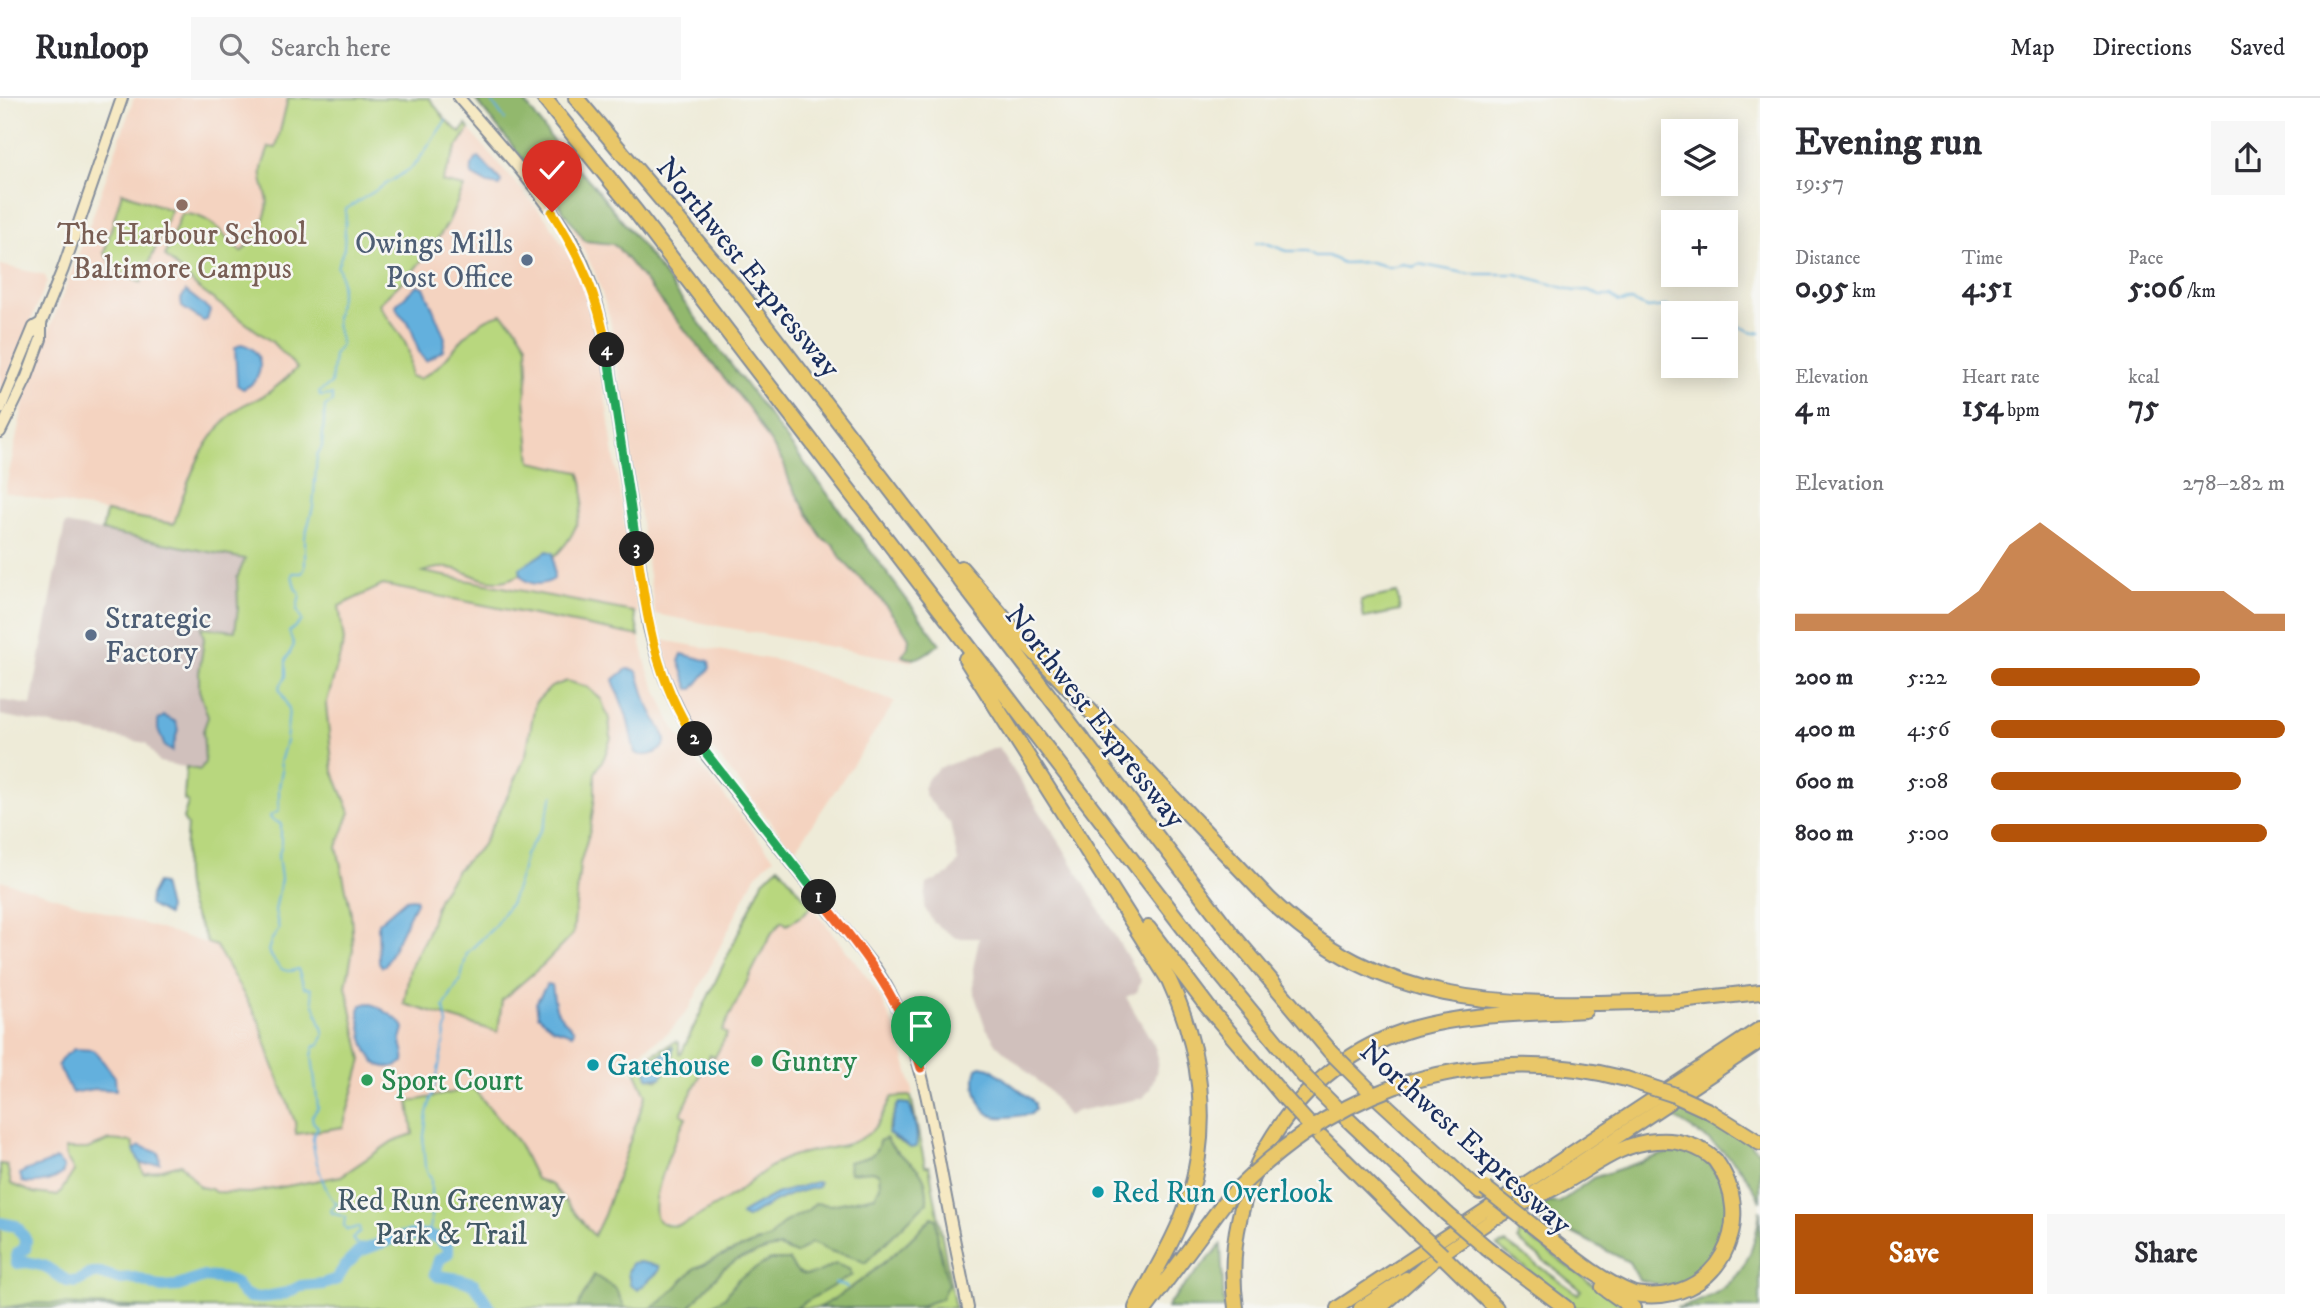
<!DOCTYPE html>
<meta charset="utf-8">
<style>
body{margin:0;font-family:"IM FELL DW Pica",serif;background:#f7f7f7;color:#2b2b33;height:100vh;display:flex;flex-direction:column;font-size:26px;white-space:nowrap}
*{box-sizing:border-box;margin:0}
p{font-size:23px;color:#7c7c81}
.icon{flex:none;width:38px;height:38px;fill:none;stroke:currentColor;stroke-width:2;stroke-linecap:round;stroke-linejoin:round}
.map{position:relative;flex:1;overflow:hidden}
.details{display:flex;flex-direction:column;background:#fff;width:560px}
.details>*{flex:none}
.fabs{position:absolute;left:1661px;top:21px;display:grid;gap:14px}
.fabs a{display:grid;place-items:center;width:77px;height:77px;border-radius:0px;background:#fff;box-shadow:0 4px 18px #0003;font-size:35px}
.pin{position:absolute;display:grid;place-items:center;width:60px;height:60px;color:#fff;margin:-72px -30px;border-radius:50% 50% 50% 0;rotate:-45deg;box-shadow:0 0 7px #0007}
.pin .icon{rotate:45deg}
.km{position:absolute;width:35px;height:35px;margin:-18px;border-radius:50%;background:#222;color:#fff;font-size:19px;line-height:35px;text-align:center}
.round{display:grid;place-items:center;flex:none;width:74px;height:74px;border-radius:0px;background:#f7f7f7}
.summary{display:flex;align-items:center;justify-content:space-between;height:119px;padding:0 35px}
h1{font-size:38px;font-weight:700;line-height:52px}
.figures{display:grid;grid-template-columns:repeat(3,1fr);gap:10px;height:119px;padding:7px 35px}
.figures div{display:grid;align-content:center}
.figures b{font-size:30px;font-weight:700}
.figures small{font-size:19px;font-weight:400}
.figures p{font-size:19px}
.chart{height:196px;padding:14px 35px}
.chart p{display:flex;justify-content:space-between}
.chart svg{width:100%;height:126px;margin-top:7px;fill:#b45309;opacity:.7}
.action{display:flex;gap:14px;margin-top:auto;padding:14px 35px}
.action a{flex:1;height:80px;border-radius:0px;background:#b45309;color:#fff;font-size:28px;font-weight:700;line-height:80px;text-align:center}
.action a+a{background:#f7f7f7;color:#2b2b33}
ul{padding:0 35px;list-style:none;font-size:23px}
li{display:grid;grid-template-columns:112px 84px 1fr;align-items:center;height:52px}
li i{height:18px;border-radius:9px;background:#b45309}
header{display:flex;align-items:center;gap:42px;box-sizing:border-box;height:98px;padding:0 35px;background:#fff;border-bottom:2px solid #e1e1e2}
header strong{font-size:33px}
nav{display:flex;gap:38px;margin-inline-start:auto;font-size:24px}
.search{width:490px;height:63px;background:#f7f7f7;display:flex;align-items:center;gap:18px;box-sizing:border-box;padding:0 24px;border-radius:0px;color:#7c7c81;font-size:26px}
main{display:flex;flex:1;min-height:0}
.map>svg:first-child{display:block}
.built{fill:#f4d3c0;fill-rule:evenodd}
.industrial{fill:#d0c0bc}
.green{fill:#b8d77e;stroke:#6a836e;stroke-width:2;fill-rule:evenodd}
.forest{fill:#92b86d;stroke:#567466;stroke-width:2}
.water{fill:#64b0dd;stroke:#40709e;stroke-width:2}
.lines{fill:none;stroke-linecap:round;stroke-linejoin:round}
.stream{stroke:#64b0dd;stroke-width:2}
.river{stroke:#64b0dd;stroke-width:12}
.secondary-casing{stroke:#848d9b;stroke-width:14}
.primary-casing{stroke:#848d9b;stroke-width:16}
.highway-casing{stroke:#848d9b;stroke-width:18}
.secondary{stroke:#f6e9c3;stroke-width:10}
.primary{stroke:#e9c769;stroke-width:12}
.highway{stroke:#e9c769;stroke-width:14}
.highway-bridge-casing{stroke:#848d9b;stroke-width:18;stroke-linecap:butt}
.highway-bridge{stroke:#e9c769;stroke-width:14}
.split-1-casing{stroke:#fff;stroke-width:14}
.split-2-casing{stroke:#fff;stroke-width:14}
.split-3-casing{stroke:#fff;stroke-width:14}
.split-4-casing{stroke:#fff;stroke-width:14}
.split-5-casing{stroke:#fff;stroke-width:14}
.split-1{stroke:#f0652b;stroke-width:9}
.split-2{stroke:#22a559;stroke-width:9}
.split-3{stroke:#f5b400;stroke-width:9}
.split-4{stroke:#22a559;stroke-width:9}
.split-5{stroke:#f5b400;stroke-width:9}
.education-dot{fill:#8d6e63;stroke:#f6f6f2;stroke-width:2.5}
.service-dot{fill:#5c6f8a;stroke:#f6f6f2;stroke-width:2.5}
.leisure-dot{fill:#2e9e5b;stroke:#f6f6f2;stroke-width:2.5}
.culture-dot{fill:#0f9aa8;stroke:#f6f6f2;stroke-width:2.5}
.labels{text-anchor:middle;stroke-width:5;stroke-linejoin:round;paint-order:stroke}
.education-label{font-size:30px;fill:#785e54;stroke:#f6f6f2}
.service-label{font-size:30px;fill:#4e5e75;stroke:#f6f6f2;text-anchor:end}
.street-label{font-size:30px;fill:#1b2f5e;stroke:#f6f6f2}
.leisure-label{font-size:30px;fill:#27864d;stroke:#f6f6f2;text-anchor:start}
.culture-label{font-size:30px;fill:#0d838f;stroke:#f6f6f2;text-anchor:start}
.park-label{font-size:30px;fill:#425966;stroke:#f6f6f2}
</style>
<header>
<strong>Runloop</strong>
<div class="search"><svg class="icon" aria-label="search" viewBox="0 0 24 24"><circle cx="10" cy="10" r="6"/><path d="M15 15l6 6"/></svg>Search here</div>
<nav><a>Map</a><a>Directions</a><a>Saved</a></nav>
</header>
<main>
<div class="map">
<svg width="1760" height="1210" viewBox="0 0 1760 1210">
<rect width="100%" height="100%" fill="#f6f6f2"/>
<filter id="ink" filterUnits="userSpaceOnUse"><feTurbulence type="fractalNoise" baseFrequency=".0143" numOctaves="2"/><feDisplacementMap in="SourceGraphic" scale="14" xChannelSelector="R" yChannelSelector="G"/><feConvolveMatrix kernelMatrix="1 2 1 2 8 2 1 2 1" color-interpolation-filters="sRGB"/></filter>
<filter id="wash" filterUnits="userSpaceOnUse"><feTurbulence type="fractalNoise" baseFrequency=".00686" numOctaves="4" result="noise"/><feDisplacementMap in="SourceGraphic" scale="28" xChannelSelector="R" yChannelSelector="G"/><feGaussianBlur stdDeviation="1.57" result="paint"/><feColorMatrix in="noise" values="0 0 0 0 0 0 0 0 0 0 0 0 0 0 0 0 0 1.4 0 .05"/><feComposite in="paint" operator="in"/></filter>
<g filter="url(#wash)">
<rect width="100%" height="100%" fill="#eeebd8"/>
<!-- built -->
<path class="built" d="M134 0H288L276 51 262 86 267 101 266 114 248 147 241 154 210 123 165 158 199 191 272 244 297 270 283 285 260 300 241 308 193 372 174 427 5 394 27 289 91 123Z
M469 31 549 124 573 165 582 185 595 232 638 515 421 473 446 467 483 480 577 427 584 387 564 370 531 364 525 301 528 274 490 219 469 233 437 270 419 281 410 279 409 254 401 237 388 224 378 206 414 172 442 84 456 51Z
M572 129 627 149 758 318 911 535 912 564 655 516 610 221 596 177Z
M0 167 45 177 47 183 2 296 0 295Z
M383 487 639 538 648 573 673 629 698 665 774 760 765 767 753 782 689 911 669 934 642 953 622 961 616 970 637 977 646 997 604 1117 594 1138 552 1087 536 1081 518 1044 413 1037 393 1043 347 1076 250 1095 214 1094 211 1091 144 1076 132 1044 110 1042 87 1051H66V1060L74 1073 58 1098 34 1095 11 1086 7 1068 0 1066V782L216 848 259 923 271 962 295 1024 362 962 345 888 353 851 351 815 337 749 350 714 333 673 326 607 344 543 339 508ZM535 605 604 660 595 675V699L590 732 580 766 573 836 544 866 502 902 498 934 405 906 410 870 427 836 439 799 457 772 482 748 526 657Z
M661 542 786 564 895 604 794 753 711 650 690 619 674 586Z
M811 808 870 883 882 903 899 940 913 993 911 998 892 999 881 1021 869 1036 858 1042 789 1059 764 1073 736 1095 684 1127 661 1124 656 1119 654 1108 671 1050 686 1019 681 1017 711 957 715 959 727 936 722 933 771 836 783 823 804 816Z"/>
<!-- industrial -->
<path class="industrial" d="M65 426 246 461 237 480 238 511 235 533 201 530 204 541 199 575V592L208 618 203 633 205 664 200 672 159 664 146 645 0 617V602L31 607Z
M998 649 1059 743 1141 882 1137 894 1126 899 1154 947 1158 960 1156 975 1150 991 1143 1000 1077 1013 1068 1018 1049 993 997 947 985 928 974 895 973 871 979 840H956L934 825 924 809 927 786 949 776 958 764 950 725 926 699 923 690 929 679 939 670Z"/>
<!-- green -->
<path class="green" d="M288 0H429L445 21 460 35 466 27 469 31 456 51 442 84 464 89 448 125 434 146 414 172 379 206C387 222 405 238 409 255 410 262 410 271 410 278L419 281C426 277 433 273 438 268 459 248 472 222 502 216L516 229 527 246 528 274 525 301 531 364 579 374C590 400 578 434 559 454 552 461 540 467 532 471 522 476 512 482 501 483 470 485 461 460 423 474L634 514 639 538 383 487 339 508 344 543 326 607 333 673 350 714 337 749 351 815 353 851 346 888 362 962 343 1029 296 1036 295 1024 271 962 259 923 216 848 207 845C203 831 199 827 193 815 181 787 185 757 187 727L183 721 188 704 184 702 186 669 200 672 205 664 203 633 208 619 199 592V575L204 541 201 529 235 533 238 510 237 480 245 461 102 433 106 414 174 426C187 383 202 339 239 310 245 305 252 304 259 300 273 293 285 282 297 270L272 244 199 191 165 158 181 116C208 114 223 136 241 154 253 142 271 117 267 99 265 89 260 82 262 71 263 64 267 56 269 49L276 50Z
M122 94 171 112 141 185 118 174 104 155Z
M1397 495 1400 513 1364 520 1361 502Z
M567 583 587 589 601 601 609 621 611 640 604 660 595 675V699L590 732 580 766 573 836 544 866 502 902 498 934 404 906 410 870 427 836 439 799 457 772 482 748 512 689 526 657 535 605 551 589Z
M779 768 811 808 804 816 787 827 782 823 771 836 722 933 727 936 715 959 710 957 681 1016 686 1019C678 1035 643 1112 660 1124 674 1132 688 1125 700 1117 712 1110 724 1103 736 1095 753 1083 768 1067 789 1059 813 1050 844 1052 865 1038 879 1029 885 1012 892 999L911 998 925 1068H929L955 1210H0V1066L7 1067 11 1086 34 1095 58 1098 74 1073 66 1060 65 1051H87L110 1042 132 1044 144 1076 181 1066 200 1089 211 1091 215 1094 250 1095 341 1078 393 1043 413 1036 409 1004 473 990 518 1044 536 1081 552 1087 594 1138 604 1117 646 997 633 968 676 943 679 945V956H681L763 783ZM670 950 658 982 648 979 645 969ZM897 1008 911 1010 917 1035 916 1049 911 1050 893 1040 888 1031Z
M1520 1133 1617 1204 1626 1210H1576L1497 1148 1506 1145 1578 1196 1581 1192 1518 1142Z"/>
<!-- forest -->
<path class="forest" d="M474 0H522L566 61 590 83 636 140 940 546C927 554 917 566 902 558L908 549 909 540 902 529 879 499 842 462 834 447 822 440 790 385 784 366 748 309 618 150 612 146 585 143 552 97Z
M1685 1006 1744 1039 1760 1055V1104C1745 1063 1704 1037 1667 1016Z
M886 1040C901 1068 929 1061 927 1104L865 1165C854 1158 845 1157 833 1154 825 1152 819 1147 811 1145L796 1156 779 1149 768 1151 737 1162 723 1171 689 1210H651L662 1203 695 1170 730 1154 770 1140 783 1125 807 1113 815 1105 831 1107 875 1098 880 1088 879 1076 873 1073 850 1075 848 1064C863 1060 877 1061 879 1043Z
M1685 1052 1705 1059 1730 1094 1726 1156 1694 1182 1669 1189 1639 1182 1629 1164 1559 1128 1544 1126 1528 1111 1549 1104 1559 1105 1593 1080 1664 1056Z
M1760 1112V1210H1676C1733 1197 1754 1168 1760 1112Z
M932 1119 936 1121 938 1144 948 1186 941 1201 914 1210H818C856 1190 904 1150 932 1119Z
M1221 1147 1224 1210H1167L1169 1205Z
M770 1162H789C802 1187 815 1175 836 1166L849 1171 852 1177 795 1210H708L725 1199 738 1181Z
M594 1177 616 1191 625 1210H577Z
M34 1205 158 1210H4Z"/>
<!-- water -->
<path class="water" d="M479 59 501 83 500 88 488 86 472 77C471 71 472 61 479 59Z
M417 187 424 189 445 240 443 252 426 263C415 254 416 238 409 226 404 218 397 217 396 207Z
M186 193 210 212 207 222 203 223 182 209 181 201Z
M241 246C266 251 266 282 243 291L237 287V284L235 250Z
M547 453 553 455 554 481C542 489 520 488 520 470Z
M682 556 709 563 710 570 693 591H689L679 563Z
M627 571 635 572 638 575 647 605 666 641 664 648C656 656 646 660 635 655L627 619 613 582Z
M164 618 176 624 178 631 172 653 165 649 158 631V622Z
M157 785 162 786 168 810 167 817 149 807 150 798Z
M412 800 416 801V804L385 868 382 869 379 864 378 825 406 801Z
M547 886 552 887C553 894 554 903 556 910 559 920 569 925 574 933L572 936 553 930 538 917 536 905Z
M368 905C376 907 402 922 404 930 404 932 401 940 401 942 401 950 406 955 404 964 375 981 364 952 361 929 360 921 357 914 361 907Z
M673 949 672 958 661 980 648 979 645 969Z
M74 951 94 952 115 979 116 992 94 991 72 995 58 967 62 960Z
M981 968 990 970 1031 1001 1035 1006V1011L1031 1016C1021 1017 1001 1022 991 1017 977 1009 972 984 977 970Z
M900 1005 909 1006C914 1019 919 1035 916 1049L911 1050 888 1035 897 1008Z
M140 1048 159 1055 160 1065 145 1067 140 1065 134 1052Z
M55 1061C82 1077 39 1089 22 1084L20 1076C30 1068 43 1070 55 1061Z
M816 1084 819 1085 818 1089C791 1094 770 1105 747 1120L741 1117 743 1114 776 1096Z
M640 1164 659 1168V1173L638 1192 630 1187 628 1174 632 1165Z"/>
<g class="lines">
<!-- stream -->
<path class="stream" d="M489 0 505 22
M1256 145 1263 144 1287 153H1307L1315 158H1328L1343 165 1370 164 1389 169 1404 166 1413 169 1419 166 1470 176H1516L1575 193 1588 192 1600 198H1611L1619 204 1631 203 1648 210 1667 208 1675 215
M1726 224C1737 225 1747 234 1760 235
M428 1137 431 1126V1081L425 1068 423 1046 427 1015 437 979 447 926 444 909 461 880 467 855 493 830 511 804 521 776 525 757 543 729 553 697
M365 1151 363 1147 357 1146 352 1141 360 1134 359 1129 347 1132 344 1128 345 1119 332 1115 331 1112 337 1105C325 1099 312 1053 313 1039 314 1034 316 1033 318 1029L313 1024 312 1018 318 1010 312 958 314 949 320 946 324 936 313 903 311 891 304 889 298 871C281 878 276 866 268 853L271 843 279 831 275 813 281 781 278 758 281 750V726L271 721 270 718 279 713V689L282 672 280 664 286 643 289 611 279 590 286 578V562L294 547 289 534 302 523 297 512 300 496 295 490 292 477 293 475H302L305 470V439L313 409 317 357 322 349 325 308 332 304V297L320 298 319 294 331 286 334 257 341 247C340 240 335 227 336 220 339 202 344 188 339 170L337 169 344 150 346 111 410 71 418 63 446 22
M835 1185 847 1189"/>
<!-- river -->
<path class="river" d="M0 1125 16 1128 26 1142 25 1151C18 1154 15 1155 17 1165L27 1164 44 1168 67 1183 76 1184 93 1175H100L118 1181 135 1180 160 1189 178 1188 204 1179 226 1181 234 1184 243 1195 250 1199 261 1200 287 1195 301 1188 323 1186 337 1181 345 1168 360 1153 392 1141 414 1137H428L438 1140 448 1149V1155L439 1162 435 1175 438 1178 459 1181 474 1186 490 1210"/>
</g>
</g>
<g filter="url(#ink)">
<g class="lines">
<!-- secondary casing -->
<g class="secondary-casing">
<path id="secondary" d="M459 0C495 42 538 89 567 135 589 170 600 211 607 252L649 529C660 577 678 618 707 658L875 870C916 931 926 991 939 1062 948 1111 958 1161 968 1210
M0 311 34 229 41 225
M0 334 27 279 41 241V225L63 171 122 0"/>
</g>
<!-- primary casing -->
<g class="primary-casing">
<path id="primary" d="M1535 1094 1760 944
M1433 1162 1505 1113
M1337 1210 1760 930
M1360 1210 1406 1180"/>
</g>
<!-- highway casing -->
<g class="highway-casing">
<path id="highway" d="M544 0 636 114 1203 855 1304 978
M576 0 741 196 1230 834 1330 953
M961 470 1019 538 1269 801C1393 921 1522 906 1680 903
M966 561 1169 882C1201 950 1211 1026 1189 1100 1177 1139 1154 1174 1136 1210
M1148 830 1207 908 1284 999
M1671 904 1760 894
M1396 988C1471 964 1550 961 1626 981
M1368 991 1480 1094
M1709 1013 1760 1045
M1340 1014 1447 1116
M1314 1032 1416 1133
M1498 1118C1520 1106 1543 1096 1565 1084 1595 1067 1621 1045 1656 1043 1678 1041 1700 1048 1715 1062 1760 1122 1718 1210 1634 1196 1595 1181 1561 1149 1528 1124
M1488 1151 1566 1210
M1442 1157 1496 1210
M1603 1189 1633 1210
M1146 1210 1224 1105
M1236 1210C1218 1087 1296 964 1415 930 1469 915 1529 916 1585 912
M1379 1210 1431 1164"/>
</g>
<!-- secondary -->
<use href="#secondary" class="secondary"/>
<!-- primary -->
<use href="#primary" class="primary"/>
<!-- highway -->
<use href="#highway" class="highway"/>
<!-- highway-bridge casing -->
<g class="highway-bridge-casing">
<path id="highway-bridge" d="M1330 953 1368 991
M1304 978 1340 1014
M1626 981 1672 996 1709 1013
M1284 999 1314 1032
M1485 1090 1528 1124
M1224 1105C1274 1052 1328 1013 1396 988
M1447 1116 1488 1151
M1416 1133 1442 1157"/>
</g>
<!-- highway-bridge -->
<use href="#highway-bridge" class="highway-bridge"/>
</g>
</g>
<g class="lines" filter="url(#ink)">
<!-- split-1 casing -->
<g class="split-1-casing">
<path id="split-1" d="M819 799C862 852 903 902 921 970"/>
</g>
<!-- split-2 casing -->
<g class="split-2-casing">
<path id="split-2" d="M695 641 819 799"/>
</g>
<!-- split-3 casing -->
<g class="split-3-casing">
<path id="split-3" d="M637 451C647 521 655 580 695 641"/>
</g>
<!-- split-4 casing -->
<g class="split-4-casing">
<path id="split-4" d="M607 252 637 451"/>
</g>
<!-- split-5 casing -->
<g class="split-5-casing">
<path id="split-5" d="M552 114C581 160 598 198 607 252"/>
</g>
<!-- split-1 -->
<use href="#split-1" class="split-1"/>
<!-- split-2 -->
<use href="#split-2" class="split-2"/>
<!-- split-3 -->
<use href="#split-3" class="split-3"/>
<!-- split-4 -->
<use href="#split-4" class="split-4"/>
<!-- split-5 -->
<use href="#split-5" class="split-5"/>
</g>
<!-- markers -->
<circle class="education-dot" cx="182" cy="107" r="7"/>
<g class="service-dot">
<circle cx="527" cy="162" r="7"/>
<circle cx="91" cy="537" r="7"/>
</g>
<g class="leisure-dot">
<circle cx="757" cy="963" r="7"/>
<circle cx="367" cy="982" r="7"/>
</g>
<g class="culture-dot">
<circle cx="593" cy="967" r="7"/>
<circle cx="1098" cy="1094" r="7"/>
</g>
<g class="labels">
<!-- education labels -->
<g class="education-label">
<text x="182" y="146">The Harbour School<tspan x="182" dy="34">Baltimore Campus</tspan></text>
</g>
<!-- service labels -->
<g class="service-label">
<text x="513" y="155">Owings Mills<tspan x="513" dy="34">Post Office</tspan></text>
<text x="105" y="530" text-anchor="start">Strategic<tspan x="105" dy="34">Factory</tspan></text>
</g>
<!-- street labels -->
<g class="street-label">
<text transform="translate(749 169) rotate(51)" y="10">Northwest Expressway</text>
<text transform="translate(1096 618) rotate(52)" y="10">Northwest Expressway</text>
<text transform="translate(1466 1039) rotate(42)" y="10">Northwest Expressway</text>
</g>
<!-- leisure labels -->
<g class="leisure-label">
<text x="771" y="973">Guntry</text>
<text x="381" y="992">Sport Court</text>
</g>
<!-- culture labels -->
<g class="culture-label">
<text x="607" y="977">Gatehouse</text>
<text x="1112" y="1104">Red Run Overlook</text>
</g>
<!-- park labels -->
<g class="park-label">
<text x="451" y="1112">Red Run Greenway<tspan x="451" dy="34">Park &amp; Trail</tspan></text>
</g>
</g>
</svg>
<div class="fabs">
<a><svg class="icon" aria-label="layers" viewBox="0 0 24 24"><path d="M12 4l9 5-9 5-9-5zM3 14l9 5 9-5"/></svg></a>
<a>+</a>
<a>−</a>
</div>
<div class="pin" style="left:921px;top:970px;background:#1e9e55"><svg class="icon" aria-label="arrive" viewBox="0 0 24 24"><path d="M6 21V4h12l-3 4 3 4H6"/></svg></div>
<div class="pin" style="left:552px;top:114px;background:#d93025"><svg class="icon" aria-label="check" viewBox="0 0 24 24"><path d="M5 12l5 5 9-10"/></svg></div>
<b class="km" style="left:819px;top:799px">1</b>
<b class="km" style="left:695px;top:641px">2</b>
<b class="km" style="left:637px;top:451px">3</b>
<b class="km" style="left:607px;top:252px">4</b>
</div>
<section class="details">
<div class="summary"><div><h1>Evening run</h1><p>19:57</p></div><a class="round"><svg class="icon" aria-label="share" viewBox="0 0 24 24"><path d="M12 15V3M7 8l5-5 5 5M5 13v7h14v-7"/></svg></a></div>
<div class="figures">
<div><p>Distance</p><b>0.95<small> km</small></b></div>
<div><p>Time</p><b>4:51</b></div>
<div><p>Pace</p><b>5:06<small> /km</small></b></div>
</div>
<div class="figures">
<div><p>Elevation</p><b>4<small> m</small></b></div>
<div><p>Heart rate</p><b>154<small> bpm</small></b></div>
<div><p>kcal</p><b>75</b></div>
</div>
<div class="chart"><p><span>Elevation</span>278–282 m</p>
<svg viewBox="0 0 160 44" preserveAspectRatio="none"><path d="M0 44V38L10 38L20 38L30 38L40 38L50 38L60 30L70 14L80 6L90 14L100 22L110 30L120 30L130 30L140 30L150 38L160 38V44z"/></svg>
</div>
<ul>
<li><b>200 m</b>5:22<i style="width:71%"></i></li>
<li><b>400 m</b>4:56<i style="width:100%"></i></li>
<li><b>600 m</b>5:08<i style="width:85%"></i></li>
<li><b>800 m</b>5:00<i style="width:94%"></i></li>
</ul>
<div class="action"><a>Save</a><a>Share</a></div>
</section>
</main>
